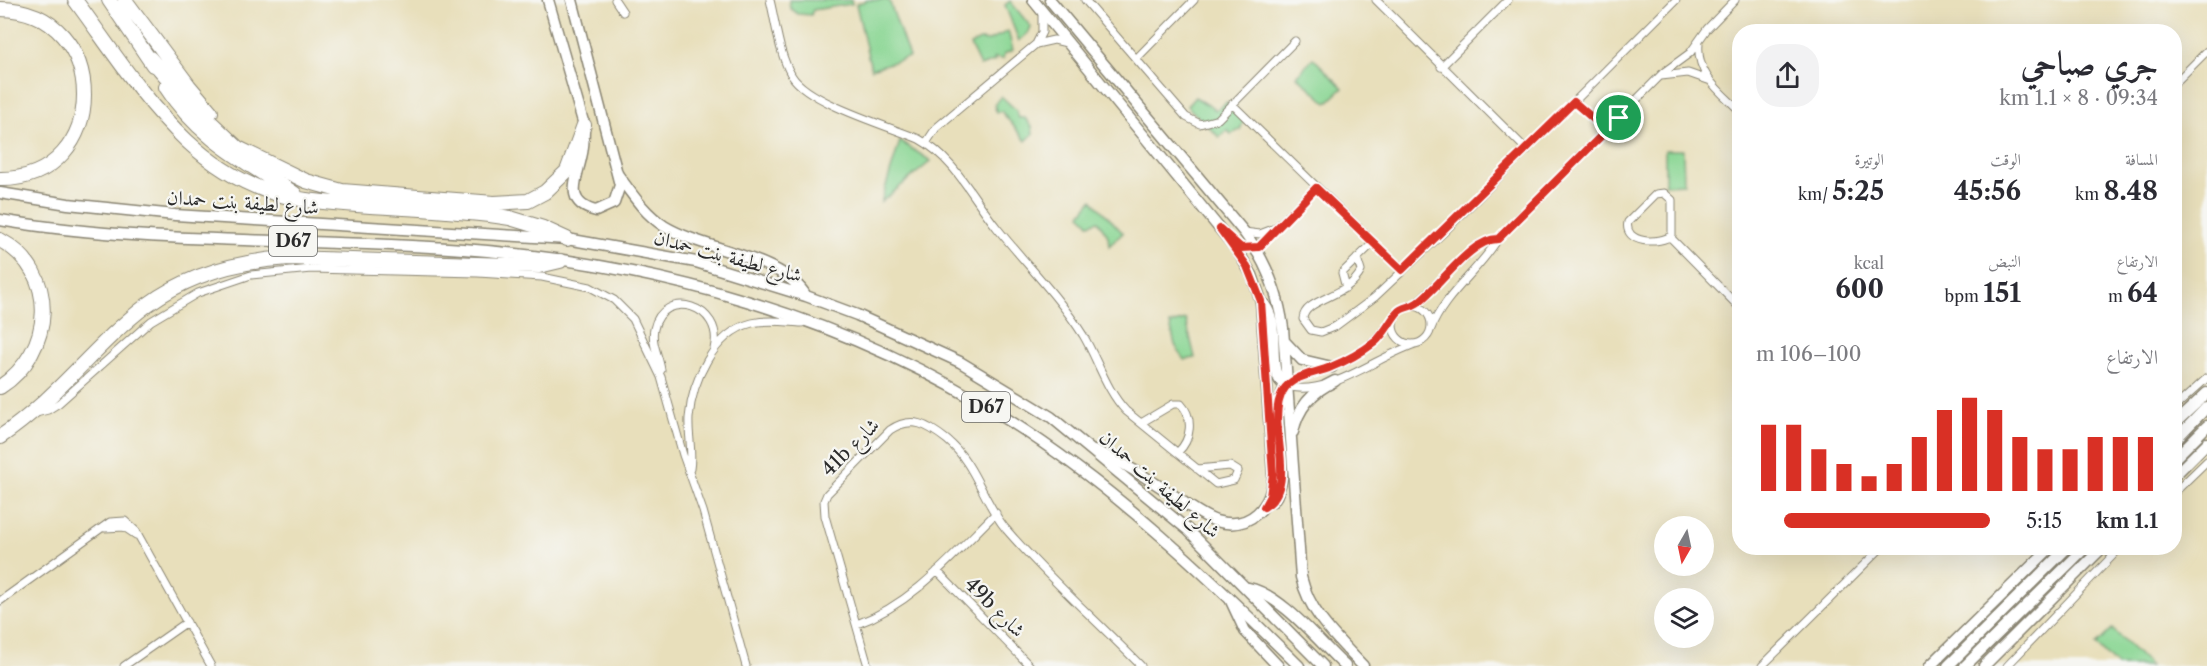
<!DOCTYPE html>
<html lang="ar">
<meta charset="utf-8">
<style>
body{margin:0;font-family:"Libre Caslon Text",Amiri,serif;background:#f2f2f3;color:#2b2b33;direction:rtl;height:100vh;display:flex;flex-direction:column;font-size:22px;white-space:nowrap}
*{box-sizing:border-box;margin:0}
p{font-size:20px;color:#7c7c81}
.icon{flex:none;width:33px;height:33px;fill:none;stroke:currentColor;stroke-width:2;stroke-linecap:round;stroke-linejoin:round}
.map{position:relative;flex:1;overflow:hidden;direction:ltr}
.panel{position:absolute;left:1732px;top:24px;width:450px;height:531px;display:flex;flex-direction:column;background:#fff;border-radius:24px;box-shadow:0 6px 24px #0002;direction:rtl}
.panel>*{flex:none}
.needle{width:39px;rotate:189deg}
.buttons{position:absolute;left:1654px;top:516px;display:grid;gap:12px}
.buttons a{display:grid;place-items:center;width:60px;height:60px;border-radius:50%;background:#fff;box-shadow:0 6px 24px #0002;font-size:30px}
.pin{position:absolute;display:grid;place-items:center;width:51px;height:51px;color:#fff;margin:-26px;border:3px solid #fff;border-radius:50%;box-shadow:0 2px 6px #0007}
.round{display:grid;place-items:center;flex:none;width:63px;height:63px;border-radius:24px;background:#f2f2f3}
.headline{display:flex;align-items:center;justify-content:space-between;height:102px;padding:0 24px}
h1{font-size:33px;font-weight:700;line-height:45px}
.stats{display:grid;grid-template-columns:repeat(3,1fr);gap:9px;height:102px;padding:6px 24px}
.stats div{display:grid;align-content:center}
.stats b{font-size:26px;font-weight:700}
.stats small{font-size:16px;font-weight:400}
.stats p{font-size:16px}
.chart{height:168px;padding:12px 24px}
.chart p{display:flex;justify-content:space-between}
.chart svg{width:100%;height:108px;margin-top:6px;stroke:#d93025;stroke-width:6}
ul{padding:0 24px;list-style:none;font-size:20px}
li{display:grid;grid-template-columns:96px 72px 1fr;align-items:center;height:45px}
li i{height:15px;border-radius:8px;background:#d93025}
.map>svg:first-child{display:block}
.green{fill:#89d693;stroke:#5a805f;stroke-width:1.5}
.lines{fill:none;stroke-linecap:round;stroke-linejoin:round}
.street-casing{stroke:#8a8573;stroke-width:9}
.secondary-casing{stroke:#8a8573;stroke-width:13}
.primary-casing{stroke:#8a8573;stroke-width:13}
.highway-casing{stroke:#8a8573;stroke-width:16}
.street{stroke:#fff;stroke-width:7}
.secondary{stroke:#fff;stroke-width:10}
.primary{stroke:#fff;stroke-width:10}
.highway{stroke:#fff;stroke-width:14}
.route-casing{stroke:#fff;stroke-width:12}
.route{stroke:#d93025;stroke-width:8}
.labels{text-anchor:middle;stroke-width:4.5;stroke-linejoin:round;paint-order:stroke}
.shield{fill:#f6f6f2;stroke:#686867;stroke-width:1.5}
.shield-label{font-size:18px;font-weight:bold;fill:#2b2b2b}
.street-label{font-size:20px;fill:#2b2b2b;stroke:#f6f6f2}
</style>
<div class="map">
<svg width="2207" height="666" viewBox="0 0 2207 666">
<rect width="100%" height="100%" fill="#f6f6f2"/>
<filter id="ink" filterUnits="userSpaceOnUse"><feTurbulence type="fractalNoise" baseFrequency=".0167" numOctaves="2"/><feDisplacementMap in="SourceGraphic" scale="12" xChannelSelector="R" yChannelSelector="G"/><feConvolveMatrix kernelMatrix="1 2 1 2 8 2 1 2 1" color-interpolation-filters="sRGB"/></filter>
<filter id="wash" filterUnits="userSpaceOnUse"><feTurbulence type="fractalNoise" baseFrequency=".008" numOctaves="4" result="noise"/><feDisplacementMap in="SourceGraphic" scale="24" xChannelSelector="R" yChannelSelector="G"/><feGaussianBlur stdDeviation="1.35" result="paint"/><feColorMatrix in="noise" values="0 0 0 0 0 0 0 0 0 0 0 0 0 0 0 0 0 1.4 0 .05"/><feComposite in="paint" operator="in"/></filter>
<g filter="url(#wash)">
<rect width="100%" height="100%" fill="#e8dfbb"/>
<!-- green -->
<path class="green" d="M789 0H851L852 4 813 10 811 15 798 14 790 8Z
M868 0H889L909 57 871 69 856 4Z
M1010 1 1031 27 1028 33 1019 41 1005 5Z
M1008 31 1013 50 1004 54 1003 59 994 58 995 61 980 66 970 45 980 40 989 41Z
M1313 58 1343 88 1327 103 1297 76Z
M1001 96 1016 110 1019 118H1025L1032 127 1033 134 1026 141 1001 111 996 113 995 104Z
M1195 97 1216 110 1227 102 1244 120 1240 130 1231 134 1227 130 1219 137 1187 106Z
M900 141 931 161 881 202Z
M1665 150H1683L1684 184 1665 185Z
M1092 200 1123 233 1109 246 1108 236 1098 221 1089 224 1081 214Z
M1186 320 1195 358 1184 360 1175 345 1170 324Z
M2112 629 2150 666H2117L2096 645Z"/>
</g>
<g filter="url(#ink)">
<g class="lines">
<!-- street casing -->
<g class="street-casing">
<path id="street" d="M615 0 623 12
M770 0C776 24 779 55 792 76 809 103 888 126 919 139 955 159 972 197 997 228 1025 263 1059 297 1083 335 1098 360 1106 390 1126 411L1216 484 1234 480 1238 471 1230 466 1197 469
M1085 0 1186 117 1200 124 1218 119 1295 41
M1376 0 1527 150
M1036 44 1042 32V12
M1699 44C1696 75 1721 92 1740 111
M1136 59 1194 0
M1441 67 1508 0
M1661 76 1688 73 1708 80
M2175 83 2207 51
M1574 102 1597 122 1617 118
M1232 104 1402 270
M926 143 936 128 1036 44 1054 40 1067 43
M1664 193 1672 200V235C1660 245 1623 244 1628 222L1656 194Z
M1244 232 1260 234 1273 229
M1670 237 1740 308
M1256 248 1316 188
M1357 258 1361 271C1348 298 1304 298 1303 319L1311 330 1321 332 1336 326 1375 297 1443 233 1676 0
M1346 288 1342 273 1373 243
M1414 305 1478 245 1498 239
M1393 325a19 19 0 1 1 38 0a19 19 0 1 1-38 0Z
M1430 331C1444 294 1478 272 1498 239L1664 72 1690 53 1707 29 1735 0
M661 370C659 356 651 343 654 329 663 287 725 305 714 349
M1286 386C1329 399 1379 354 1419 343
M1286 386C1298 376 1312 374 1326 369 1353 360 1379 343 1393 319
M2175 407 2207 378
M36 413 48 410 59 403 151 321 198 293 251 275 311 269 478 273 542 277 590 287 614 300 633 319 661 377 683 455 703 511 746 666
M1141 423 1173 404H1181C1194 418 1191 440 1178 452
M690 469C693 452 688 435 689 418 692 382 713 333 752 323 768 319 786 322 802 323
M2175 492 2207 461
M105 528 124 527 136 535
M937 571 1030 666
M0 601 110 522 125 521 136 531 211 666
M857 624C914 603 953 555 996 513
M124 666 187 622
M868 666 825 516 824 501 827 494 890 430C912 415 928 425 947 440 975 463 983 501 1005 528 1046 576 1097 621 1141 666
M1762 666 1881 548
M2007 666 2120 548"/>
</g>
<!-- secondary casing -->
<g class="secondary-casing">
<path id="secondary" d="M548 0 584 125C584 136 584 147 581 158 576 181 564 203 596 211L614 203 620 185 572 0
M1033 0 1237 250 1252 275 1261 301 1273 474C1273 506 1250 531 1216 521 1202 516 1189 506 1176 497 1150 480 1125 463 1096 451
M1050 0 1244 232C1266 261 1278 291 1283 328L1301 577C1310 615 1338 639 1363 666
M1261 301C1285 322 1262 372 1286 386 1264 419 1296 471 1273 501
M1285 342 1302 360 1332 367
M2175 423 2207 393
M1293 432C1298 408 1313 391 1335 381
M2175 440 2207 407
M2175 458 2207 426
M2175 475 2207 443
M1248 588C1281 594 1320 643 1345 666
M1231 601 1245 631 1278 666
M1930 666 2050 548
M1948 666 2067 548
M1965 666 2085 548
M1984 666 2102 548"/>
</g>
<!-- primary casing -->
<g class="primary-casing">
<path id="primary" d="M618 175C632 194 644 213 664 226 705 251 783 256 806 296
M0 193 68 204 175 215 567 239 696 262 806 296 857 315 960 362 1051 417 1188 530 1323 666
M0 220C153 246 309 237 463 249 655 263 847 317 1010 421 1117 489 1209 577 1299 666"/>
</g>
<!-- highway casing -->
<g class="highway-casing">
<path id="highway" d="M75 0C136 82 194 186 306 200 374 209 443 207 510 218L543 228 567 239
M109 0 153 65
M125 0 189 86 211 112
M0 9C112 10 112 180 0 179
M150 58 182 95 238 148 306 181 342 191 494 203 528 201 545 192 567 171 584 125
M166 87C198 138 247 162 295 194
M0 240C60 272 54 352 0 387
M0 437C58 398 93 346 147 305 189 274 237 261 289 258L539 266 560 261"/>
</g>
<!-- street -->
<use href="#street" class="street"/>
<!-- secondary -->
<use href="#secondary" class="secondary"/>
<!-- primary -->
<use href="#primary" class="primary"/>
<!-- highway -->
<use href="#highway" class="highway"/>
</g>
</g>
<g class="lines" filter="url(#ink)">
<!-- route casing -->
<g class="route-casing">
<path id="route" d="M1574 102 1597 122 1619 118 1498 239C1470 239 1440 287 1417 303 1410 308 1402 306 1397 313 1389 323 1385 333 1375 342 1362 352 1346 361 1331 367 1315 374 1292 375 1283 391 1264 423 1301 485 1264 507L1270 496 1273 474 1261 301 1247 266 1220 229 1241 248 1259 247 1316 188 1402 270Z"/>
</g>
<!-- route -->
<use href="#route" class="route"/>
</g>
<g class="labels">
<!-- shield labels -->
<g class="shield">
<rect x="269" y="226" width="48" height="30" rx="4.5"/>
<rect x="962" y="392" width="48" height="30" rx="4.5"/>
</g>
<g class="shield-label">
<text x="293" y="247">D67</text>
<text x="986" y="413">D67</text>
</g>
<!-- street labels -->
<g class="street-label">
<text transform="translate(243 202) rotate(4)" y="7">شارع لطيفة بنت حمدان</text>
<text transform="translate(728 256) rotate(15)" y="7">شارع لطيفة بنت حمدان</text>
<text transform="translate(850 447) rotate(-45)" y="7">41b شارع</text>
<text transform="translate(1160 484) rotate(41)" y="7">شارع لطيفة بنت حمدان</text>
<text transform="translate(995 607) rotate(45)" y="7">49b شارع</text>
</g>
</g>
</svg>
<div class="buttons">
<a><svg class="needle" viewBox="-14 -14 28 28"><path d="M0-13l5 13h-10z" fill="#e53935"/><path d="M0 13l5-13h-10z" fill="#7c7c81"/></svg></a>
<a><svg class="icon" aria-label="layers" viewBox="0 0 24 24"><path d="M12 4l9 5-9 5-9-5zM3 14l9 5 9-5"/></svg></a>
</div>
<div class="pin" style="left:1619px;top:118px;background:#1e9e55"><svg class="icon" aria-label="arrive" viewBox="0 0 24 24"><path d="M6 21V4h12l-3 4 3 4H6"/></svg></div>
<section class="panel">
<div class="headline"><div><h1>جري صباحي</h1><p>09:34 · 8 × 1.1 km</p></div><a class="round"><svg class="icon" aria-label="share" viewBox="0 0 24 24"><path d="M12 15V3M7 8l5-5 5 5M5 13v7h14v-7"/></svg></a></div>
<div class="stats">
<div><p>المسافة</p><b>8.48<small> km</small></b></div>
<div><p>الوقت</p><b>45:56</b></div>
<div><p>الوتيرة</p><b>5:25<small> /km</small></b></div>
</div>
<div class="stats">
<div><p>الارتفاع</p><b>64<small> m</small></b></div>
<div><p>النبض</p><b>151<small> bpm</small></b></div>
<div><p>kcal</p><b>600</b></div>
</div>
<div class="chart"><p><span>الارتفاع</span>100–106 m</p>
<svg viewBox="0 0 160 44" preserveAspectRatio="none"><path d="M5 44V17M15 44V17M25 44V27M35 44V33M45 44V38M55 44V33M65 44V22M75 44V11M85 44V6M95 44V11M105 44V22M115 44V27M125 44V27M135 44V22M145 44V22M155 44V22"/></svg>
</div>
<ul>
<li><b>1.1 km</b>5:15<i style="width:88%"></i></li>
</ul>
</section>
</div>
